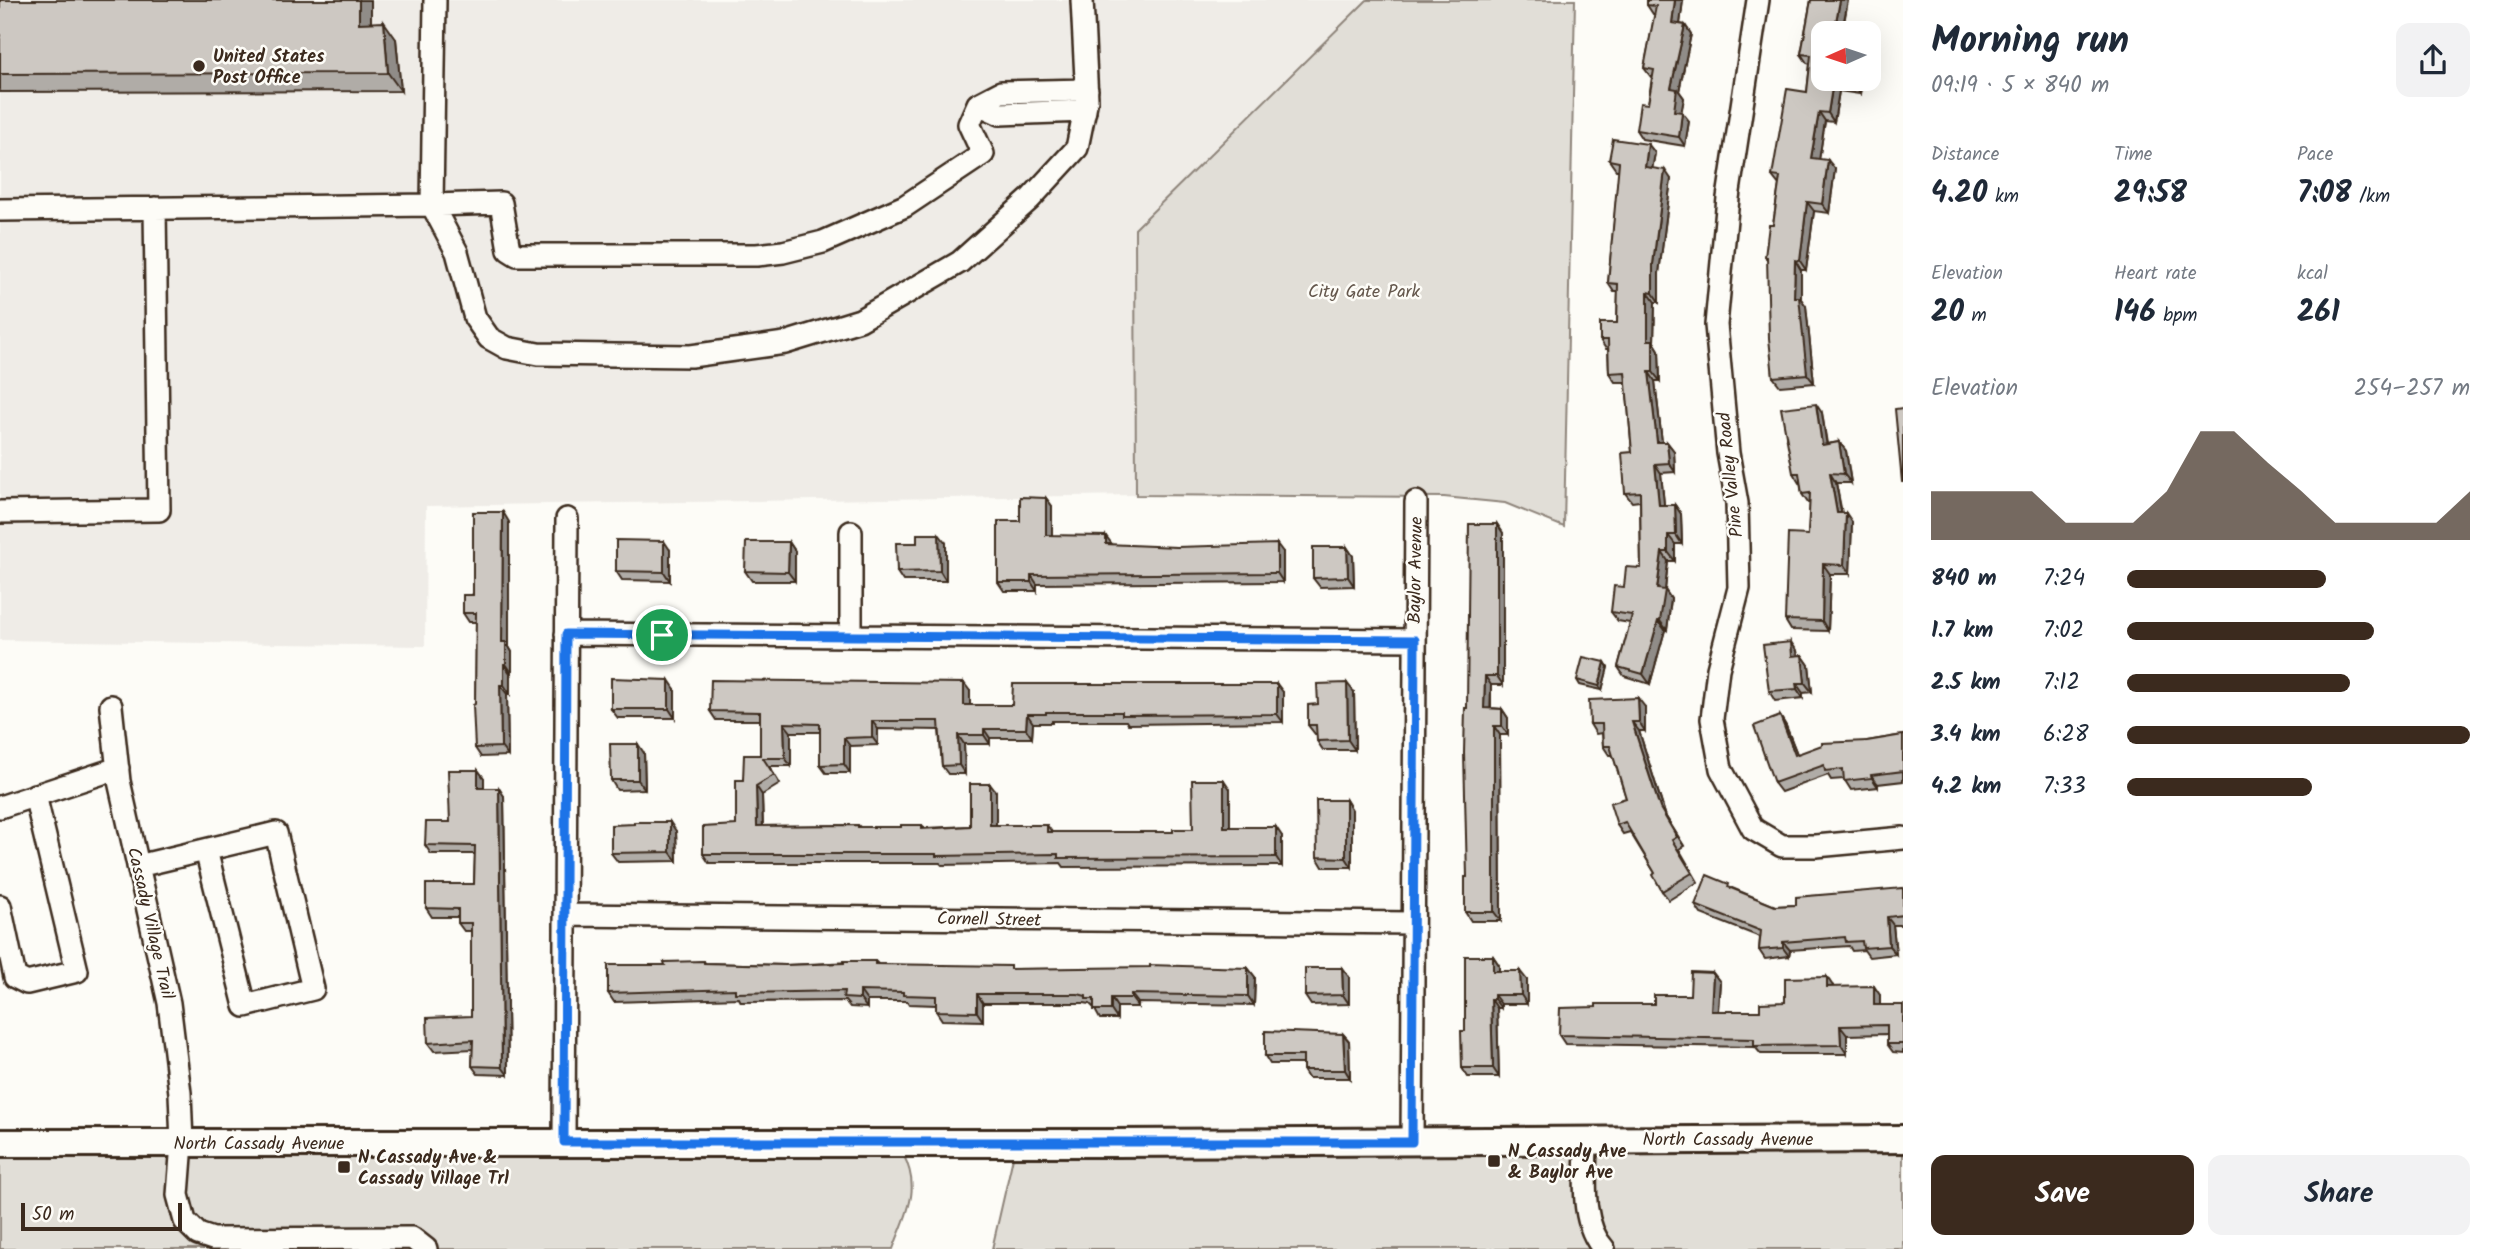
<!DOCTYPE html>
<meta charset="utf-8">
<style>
body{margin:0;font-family:Kalam,sans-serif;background:#f2f2f3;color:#1f2937;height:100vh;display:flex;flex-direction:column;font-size:26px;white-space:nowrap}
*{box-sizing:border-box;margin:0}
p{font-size:23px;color:#747a83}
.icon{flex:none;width:38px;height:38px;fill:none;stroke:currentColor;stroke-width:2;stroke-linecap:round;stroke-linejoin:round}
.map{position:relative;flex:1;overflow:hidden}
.side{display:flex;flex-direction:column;background:#fff;width:595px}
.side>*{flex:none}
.needle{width:46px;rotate:267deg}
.fabs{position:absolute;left:1811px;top:21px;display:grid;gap:14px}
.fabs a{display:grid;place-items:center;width:70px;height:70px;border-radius:14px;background:#fff;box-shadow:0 7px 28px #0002;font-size:35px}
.scale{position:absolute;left:21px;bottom:18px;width:161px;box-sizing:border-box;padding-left:7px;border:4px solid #3b2a1e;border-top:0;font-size:19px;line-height:24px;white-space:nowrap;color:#3b2a1e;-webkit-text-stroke:5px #fdfcf7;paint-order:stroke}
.pin{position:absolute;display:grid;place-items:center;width:60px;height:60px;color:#fff;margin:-30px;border:4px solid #fff;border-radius:50%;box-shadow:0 2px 7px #0007}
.round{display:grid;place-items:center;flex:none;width:74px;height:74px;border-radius:14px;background:#f2f2f3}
.headline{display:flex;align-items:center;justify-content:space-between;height:119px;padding:0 28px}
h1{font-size:38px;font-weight:700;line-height:52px}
.stats{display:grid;grid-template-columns:repeat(3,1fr);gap:10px;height:119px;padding:7px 28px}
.stats div{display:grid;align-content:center}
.stats b{font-size:30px;font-weight:700}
.stats small{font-size:19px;font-weight:400}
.stats p{font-size:19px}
.chart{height:196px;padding:14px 28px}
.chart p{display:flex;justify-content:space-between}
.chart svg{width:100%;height:126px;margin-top:7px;fill:#3b2a1e;opacity:.7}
.cta{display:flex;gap:14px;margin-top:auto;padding:14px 28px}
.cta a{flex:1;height:80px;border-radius:14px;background:#3b2a1e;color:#fff;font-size:28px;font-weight:700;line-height:80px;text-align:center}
.cta a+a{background:#f2f2f3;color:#1f2937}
ul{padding:0 28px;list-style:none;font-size:23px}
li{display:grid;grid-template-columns:112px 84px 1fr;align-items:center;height:52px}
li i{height:18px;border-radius:9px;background:#3b2a1e}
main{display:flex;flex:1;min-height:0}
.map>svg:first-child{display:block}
.built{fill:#efece7}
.green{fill:#e1ded7;stroke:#8e847a;stroke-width:2}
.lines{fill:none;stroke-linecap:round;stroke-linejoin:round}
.minor-casing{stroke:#3b2a1e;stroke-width:26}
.major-casing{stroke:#3b2a1e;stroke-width:32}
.minor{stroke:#fdfcf7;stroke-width:21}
.major{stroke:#fdfcf7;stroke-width:26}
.wall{fill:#b0aca7;stroke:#3b2a1e;stroke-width:2}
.shaded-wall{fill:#908c88;stroke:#3b2a1e;stroke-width:2}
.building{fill:#cdc8c2;stroke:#3b2a1e;stroke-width:2}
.route-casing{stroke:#fff;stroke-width:14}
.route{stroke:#1a73e8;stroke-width:9}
.poi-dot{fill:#3b2a1e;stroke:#fdfcf7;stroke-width:2.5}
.labels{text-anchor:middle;stroke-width:5;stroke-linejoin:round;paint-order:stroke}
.poi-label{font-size:18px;font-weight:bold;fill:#3b2a1e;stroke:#fdfcf7;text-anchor:start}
.park-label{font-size:18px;fill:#64574c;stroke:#fdfcf7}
.street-label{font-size:18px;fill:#3b2a1e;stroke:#fdfcf7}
</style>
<main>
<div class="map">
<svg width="1903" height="1249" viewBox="0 0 1903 1249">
<rect width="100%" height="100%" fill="#fdfcf7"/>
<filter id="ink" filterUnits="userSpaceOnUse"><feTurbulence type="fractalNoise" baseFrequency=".0143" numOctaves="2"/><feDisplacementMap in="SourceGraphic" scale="14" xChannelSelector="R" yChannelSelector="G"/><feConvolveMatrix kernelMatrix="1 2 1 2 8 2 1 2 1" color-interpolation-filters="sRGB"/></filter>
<g filter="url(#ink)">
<!-- built -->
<path class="built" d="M0 0H1367L1135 229 1136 495 426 506 425 646 0 640Z"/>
<!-- green -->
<path class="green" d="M1367 0H1575L1564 527 1505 503 1444 497 1136 495 1135 229Z
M1903 1150V1249H992L1014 1153Z
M903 1154C922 1190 906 1214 893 1249H0V1157Z"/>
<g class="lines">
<!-- minor casing -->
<g class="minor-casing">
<path id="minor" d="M435 0 432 205 501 203 509 250 517 255H757L783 252 823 242 905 206 983 154 969 124 978 104 1001 92 1087 90
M1758 0 1728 198 1716 325 1728 453 1737 503 1739 588 1718 669 1712 719 1721 769 1753 829 1782 846H1816L1903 838
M978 104 1000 114 1085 111
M0 210 432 205 457 252 475 318 489 338 507 348 538 354 691 356 785 343 860 320 960 262 1030 199 1077 148 1087 99 1082 0
M0 512 159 510 155 208
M851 532V635
M566 634 1415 640
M111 706 119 781 169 1003 180 1093 182 1143 178 1195 185 1221 198 1234 213 1239 412 1238 426 1249
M0 807 118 768
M138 866 276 833 313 989 245 1006 206 850
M0 906 15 977 27 983 77 971 35 795
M566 915 1412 923
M1586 1140C1586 1175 1579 1222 1604 1249
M564 1142 567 519
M1412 1142 1416 502"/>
</g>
<!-- major casing -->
<g class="major-casing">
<path id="major" d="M0 1143H1114L1903 1139"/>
</g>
<!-- minor -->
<use href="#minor" class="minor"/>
<!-- major -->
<use href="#major" class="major"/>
</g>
<!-- wall -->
<path class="wall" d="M0 0 371 23 396 39 401 91 0 92Z
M1647 0H1683L1680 24 1685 25 1691 34 1679 91 1684 98 1681 112 1689 121 1685 146 1642 139 1636 130 1648 104 1652 77H1651L1644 68 1655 14H1653L1647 5Z
M1811 0H1848L1844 23 1824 79H1862L1860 94 1839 91 1834 122 1825 121 1819 159 1835 169 1829 213 1814 211 1806 270H1801V299L1806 306 1814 383 1780 386 1773 377 1768 260 1765 257 1773 225 1779 185 1772 176 1807 92 1810 64 1807 63 1801 54Z
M1648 144 1655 153 1652 168 1671 179 1659 273V302H1655L1654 342 1659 350 1660 381H1655L1662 442H1667L1674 451 1675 472 1661 473 1664 505H1675L1681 514 1682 544H1675V561H1668L1665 590 1671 599 1667 630H1665L1650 684 1624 676 1618 667 1630 623 1618 621 1611 612 1624 587 1641 568 1640 501 1632 502 1625 493 1632 452 1626 382H1615L1609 373 1608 349H1606L1600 340 1617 323 1618 292H1614L1608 283 1619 170H1616L1609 160Z
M1822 413 1827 444 1839 442 1846 451 1851 483H1836L1842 513 1852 522 1850 574H1830L1828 631 1791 630 1785 620 1808 535 1810 503H1808L1802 494 1800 482 1799 483 1793 473Z
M1046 498 1052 506V536L1112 545 1283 552V582L1037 584V591H1004L998 582 1020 521Z
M509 522V647L512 652V673H510V694H507L508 756 481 757 475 748 476 622H469L463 613Z
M1497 524 1503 533V685H1491V708L1502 709 1508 718V735H1500L1501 921H1471L1465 912 1467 877V708Z
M789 542 795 551V581H752L745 571Z
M946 543V581H903L897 572Z
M1347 547 1353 556 1354 586 1320 587 1313 578Z
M670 550V581L622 580 616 571Z
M1797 651 1798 656 1802 655 1809 665 1812 692 1803 693V698L1775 701 1769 691Z
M1605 662 1608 667 1602 690 1580 685 1577 680Z
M675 689V718H618L611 709Z
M970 691V705H1012L1283 692V722L1128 724 1126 721H1052V723H1033L1032 738H990V744H964L965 774H948L942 766 939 730 878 729V745L850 746V773H826L820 765V732H791V766H769L780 784 762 795 763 826 858 825 860 827H901L922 825 925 828 970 826 996 792V825H1047L1052 832H1173L1193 829 1230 789V827L1282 836V866L1064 867 1061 863 942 865 940 863H709L703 854 736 825 743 780 760 755V720H716L710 711Z
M1354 692 1355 750H1323L1317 741V734H1315L1308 725 1318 704Z
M1645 707V731H1639L1666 817 1684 846 1679 849 1698 882 1669 900 1662 891 1655 873 1630 832 1623 834 1617 825 1626 798 1613 755H1609L1603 746 1602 733 1596 734 1590 724Z
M1780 716 1786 726 1797 754 1867 741 1903 735V781L1878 784V787L1851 790 1844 779 1831 780 1828 775 1781 792 1774 783Z
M644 753 645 789 617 790 611 780Z
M478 770 484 778V788L504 796 508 1075 478 1074 472 1066 473 1049 434 1051 428 1043 471 1016V931H464L458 923V917H432L426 908 474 884 475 854H431L425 845 450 822Z
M1346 800 1352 810V867H1323L1317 857Z
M634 824 676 831 677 861 618 862 611 853Z
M1732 888 1775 906 1796 905 1903 888V925H1893L1896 954 1869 957 1864 950 1852 951 1849 946 1790 950 1789 956 1765 959 1759 950 1760 937 1701 914 1695 905Z
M1493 956 1499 965V971L1527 980V1004H1501V1008H1497L1499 1077H1468L1462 1068 1465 1031Z
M704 961 705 963 785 965 875 961 878 964 1012 969 1248 968 1255 977 1254 1005 1138 1003V1007H1117V1019H1100L1094 1008 1090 1004 1084 1003H983V1021L942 1020 936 1011V1005L909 1004 907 1001H867V1008L850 1007 845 1001 741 1002 739 998 614 1002 608 993 665 965Z
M1713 973 1720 982 1718 1011H1760L1833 986V987L1880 995V1005H1903V1053L1893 1052 1887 1044V1034L1847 1035V1054H1761L1755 1047 1565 1044 1559 1035 1654 1004 1690 995Z
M1349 977V1004L1311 1005 1305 996Z
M1343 1034 1349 1041 1350 1078H1308L1303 1070V1064H1270L1265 1056Z"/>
<!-- shaded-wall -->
<path class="shaded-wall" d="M359 0H371V41L359 23Z
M1675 0H1683L1679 32 1672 23Z
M1840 0H1848L1842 31 1836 22Z
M384 22 396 39 401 91 388 73Z
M1685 25 1691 34 1679 91 1684 98 1680 120 1674 111 1671 88Z
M1862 25 1868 33H1860Z
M1855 79H1862L1860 94 1854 85Z
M1833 82 1839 91 1834 122 1828 113Z
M1682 112 1689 121 1685 146 1679 137Z
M1819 112 1825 121 1818 167 1811 158Z
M1648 144 1655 153 1651 176 1645 167Z
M1828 160 1835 169 1829 213 1822 204Z
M1665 170 1671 179 1659 273V302L1653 293V264Z
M1807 202 1814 211 1806 270 1800 261Z
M1795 260 1801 270V299L1806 306 1814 383 1807 374 1794 297Z
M1648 292 1655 302 1654 342 1659 350 1660 381 1653 372 1648 340Z
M1649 372 1655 381 1663 451 1657 442Z
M1816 404 1822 413 1828 454 1822 445Z
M1667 442 1674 451 1675 472 1669 463Z
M1839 442 1846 451 1851 483 1844 474Z
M1655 464 1661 473 1665 514 1659 505Z
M1830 473 1836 483 1843 522 1837 513Z
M1046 498 1052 506V544L1046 535Z
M1675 505 1681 514 1682 544 1676 535Z
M503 512 509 522V647L512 652V673L506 664 502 642Z
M1846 513 1852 522 1850 574 1844 565Z
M1497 524 1503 533V685L1497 676Z
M939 534 946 543V581L940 571Z
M1668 535 1675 544V561L1668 552Z
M1106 536 1112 544H1106Z
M664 541 670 550V581L664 572Z
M789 542 795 551V581L788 572Z
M1277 544 1283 552V582L1277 573Z
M1347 547 1353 556 1354 586 1348 577Z
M1662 552 1668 561 1665 590 1671 599 1667 630 1660 621 1657 589Z
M1823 564 1830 574 1828 631 1822 621Z
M1031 575 1037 584V591L1031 582Z
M1658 621 1665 630 1650 684 1643 674Z
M1791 642 1797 651 1799 665 1792 656Z
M1802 655 1809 665 1812 692 1805 683Z
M1605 662 1608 667 1602 690 1599 686Z
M504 664 510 673V694L504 685Z
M1485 676 1491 685 1490 718 1484 708Z
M669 680 675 689V718L669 709Z
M964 683 970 691V713L964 705Z
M1347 683 1354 692 1355 750 1348 740Z
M1796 683 1803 693V698L1797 689Z
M1277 684 1283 692V722L1277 714Z
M500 685 507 694 508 756 501 747Z
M1638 698 1645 707V731L1639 722Z
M1502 709 1508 718V735L1502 726Z
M1027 714 1033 723 1032 738 1026 729Z
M1780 716 1786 726 1801 764 1795 755Z
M872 721 878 729V745L872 737Z
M1632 722 1639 731 1666 817 1684 846 1660 808Z
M784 723 791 732V766L785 758Z
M1494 726 1500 735 1501 921 1494 912Z
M984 729 990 738V744L984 735Z
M958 735 964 744 965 774 959 765Z
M844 738 850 746V773L844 764Z
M638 744 644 753 645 789 638 780Z
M478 770 484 778V796L478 788Z
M1871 775 1878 784V787L1872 778Z
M1224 780 1230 789V836L1224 827Z
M990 784 996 792V834L990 825Z
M756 786 762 795 763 834 757 826Z
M499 788 504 796 508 1075 502 1067Z
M1346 800 1352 810V867L1346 858Z
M670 822 676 831 677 861 670 852Z
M1276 827 1282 836V866L1276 857Z
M1887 917 1893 925 1896 954 1889 946Z
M1783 942 1790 950 1789 956 1783 948Z
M1493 956 1499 965V980L1493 971Z
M1248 968 1255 977 1254 1005 1248 996Z
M1342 968 1349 977V1004L1343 995Z
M1520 971 1527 980V1004L1521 995Z
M1713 973 1720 982 1717 1020 1711 1011Z
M1827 977 1833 986V996L1827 987Z
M1874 986 1880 995V1014L1874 1005Z
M860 991 867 1001V1008L860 999Z
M977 994 983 1003V1021L977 1012Z
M1131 994 1138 1003V1007L1131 998Z
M1494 995 1501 1004V1008L1494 999Z
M1111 998 1117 1007V1019L1111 1010Z
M1491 999 1497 1008 1499 1077 1493 1068Z
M1840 1026 1847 1035V1054L1841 1045Z
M1343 1034 1349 1041 1350 1078 1345 1070Z"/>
<!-- building -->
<path class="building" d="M0 0H359V23L384 22 388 73 0 74Z
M1647 0H1675L1672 23 1685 25 1671 88 1677 89 1674 111 1682 112 1679 137 1636 130 1640 103 1648 104 1654 70 1644 68 1656 6 1647 5Z
M1811 0H1840L1836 22 1862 25 1860 33H1824V79H1855L1854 85 1833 82 1828 113 1819 112 1811 158 1828 160 1822 204 1807 202 1800 261 1795 260 1794 297H1799L1807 374 1773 377 1769 338 1767 257H1765L1769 225H1773L1780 177 1772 176 1787 89 1807 92 1811 55 1801 54Z
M1613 139 1648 144 1645 167 1665 170 1653 264V293L1648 292V340H1653V372H1649L1657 442H1667L1669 463 1655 464 1659 505H1675L1676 535H1668V552H1662L1657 589 1665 590 1660 621H1658L1643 674 1618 667 1632 615 1611 612 1614 586 1624 587 1626 567 1641 568 1640 492 1625 493 1622 453 1632 452 1625 372 1609 373 1608 340H1600V323H1617L1618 284 1608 283 1619 162 1609 160Z
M1816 404 1822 445 1839 442 1844 474 1830 473 1837 513H1846L1844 565 1823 564 1822 621 1785 620 1788 534 1808 535 1810 493 1802 494 1799 473H1793L1781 408Z
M1903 408V482H1902L1895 409Z
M1020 497 1046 498V535L1106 536V544L1177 547 1277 544V573L1031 575V582H998V521H1020Z
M473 512H503L502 642H506V664H504V685H500L501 747 475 748 473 705 475 704 476 613H463V595H473Z
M1469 524H1497V676H1485L1484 708 1502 709V726H1494V912H1465V877H1467L1464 753 1465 708H1467Z
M917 534H939L940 571 897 572 896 543H917Z
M616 540 664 541V572L616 571Z
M746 542H789L788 572 745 571Z
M1313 547H1347L1348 577 1313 578Z
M1791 642 1792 656 1802 655 1805 683H1796L1797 689 1769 691 1763 645Z
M1583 657 1605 662 1599 686 1577 680Z
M611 678 669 680V709H611Z
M711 680 964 683V705H1012L1013 684H1277V714L1122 715V712H1046V714H1027L1026 729H984V735H958L959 765 942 766 939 721H872V737L844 738V764L820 765V724L784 723 785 758H763L774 775 756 786 757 826 858 825V827H901V825H922V829L970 826V784H990V825H1047V832H1173V829H1193L1192 780H1224V827H1276V857L1058 858V854L936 856V854H703V827L736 825V780H743L744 755H760V712L710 711Z
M1347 683 1348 740 1317 741 1316 725H1308V705L1318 704 1317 684Z
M1638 698 1639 722H1632L1660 808 1677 837 1672 840 1692 873 1662 891 1653 875 1655 873 1625 822 1617 825 1610 803 1626 798 1610 746H1603L1602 724H1590L1589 700Z
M1780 716 1795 755 1822 745V743L1867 741 1903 735V771L1871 775 1872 778 1844 781 1843 769 1825 771 1824 765 1774 783 1754 726Z
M610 744H638V780H611Z
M448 770H478V788H499L502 1067 472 1066 473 1040 428 1043 427 1018 471 1016V923H458V909L426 908V884H474L475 846 425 845 426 822H450Z
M1316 800H1346V858L1317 857Z
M634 822H670V852L611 853V825L634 824Z
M1707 875 1729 884 1728 887 1775 906 1796 905V897L1903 888V915L1887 917 1889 946 1863 948 1862 941 1846 942 1845 937 1783 942V948L1759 950 1761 931 1695 905Z
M1465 956H1493V971H1520L1521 995H1494V999H1491L1493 1068H1462L1461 1031H1465Z
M704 961V963L785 965 844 963V961H875V964L1010 966V969L1150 967V965L1248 968V996L1131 994V998H1111V1010H1094V999H1086V996L1078 994H977V1012L936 1011V996L903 995V992L860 991V999L843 998 844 991 735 993V989L608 993V965H665L664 962Z
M1305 968H1342L1343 995 1305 996Z
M1691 972 1713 973 1711 1011H1760V1003L1785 1002V978L1827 977V987L1874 986V1005H1903V1044H1887V1025L1840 1026 1841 1045 1754 1046V1039L1559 1035 1560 1008 1596 1007V1004H1654V995H1690Z
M1265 1031 1343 1034 1345 1070H1303V1056H1265Z"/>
</g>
<g class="lines" filter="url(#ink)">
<!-- route casing -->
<g class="route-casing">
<path id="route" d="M566 634 1415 640 1412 1142H564Z"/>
</g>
<!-- route -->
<use href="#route" class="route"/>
</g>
<!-- markers -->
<g class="poi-dot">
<circle cx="199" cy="66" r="7"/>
<rect x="1487" y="1154" width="14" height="14" rx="3.5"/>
<rect x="337" y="1160" width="14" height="14" rx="3.5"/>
</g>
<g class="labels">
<!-- poi labels -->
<g class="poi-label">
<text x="213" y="62">United States<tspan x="213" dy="21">Post Office</tspan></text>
<text x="1508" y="1157">N Cassady Ave<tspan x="1508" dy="21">&amp; Baylor Ave</tspan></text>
<text x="358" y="1163">N Cassady Ave &amp;<tspan x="358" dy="21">Cassady Village Trl</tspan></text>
</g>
<!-- park labels -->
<g class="park-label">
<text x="1364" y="297">City Gate Park</text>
</g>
<!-- street labels -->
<g class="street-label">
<text transform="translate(1730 475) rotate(-96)" y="6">Pine Valley Road</text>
<text transform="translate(1415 570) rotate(-89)" y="6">Baylor Avenue</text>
<text transform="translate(989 919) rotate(1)" y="6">Cornell Street</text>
<text transform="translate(151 923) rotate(77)" y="6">Cassady Village Trail</text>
<text x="1728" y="1145">North Cassady Avenue</text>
<text x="259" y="1149">North Cassady Avenue</text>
</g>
</g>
</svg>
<div class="fabs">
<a><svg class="needle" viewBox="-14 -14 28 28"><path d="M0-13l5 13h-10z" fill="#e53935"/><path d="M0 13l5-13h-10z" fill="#747a83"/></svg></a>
</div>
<div class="scale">50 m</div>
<div class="pin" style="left:662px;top:635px;background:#1e9e55"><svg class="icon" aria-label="arrive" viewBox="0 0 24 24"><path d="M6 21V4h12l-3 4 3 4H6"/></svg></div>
</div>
<section class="side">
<div class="headline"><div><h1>Morning run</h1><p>09:19 · 5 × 840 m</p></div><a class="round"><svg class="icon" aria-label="share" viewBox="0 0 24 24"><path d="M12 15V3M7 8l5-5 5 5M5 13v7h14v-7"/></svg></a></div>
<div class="stats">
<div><p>Distance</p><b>4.20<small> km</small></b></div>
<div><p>Time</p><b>29:58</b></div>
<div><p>Pace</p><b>7:08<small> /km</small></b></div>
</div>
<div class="stats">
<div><p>Elevation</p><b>20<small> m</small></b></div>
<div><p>Heart rate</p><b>146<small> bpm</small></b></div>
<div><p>kcal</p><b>261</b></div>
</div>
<div class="chart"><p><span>Elevation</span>254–257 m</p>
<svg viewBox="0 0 160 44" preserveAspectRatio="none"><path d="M0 44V27L10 27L20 27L30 27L40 38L50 38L60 38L70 27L80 6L90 6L100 17L110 27L120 38L130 38L140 38L150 38L160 27V44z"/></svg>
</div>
<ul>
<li><b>840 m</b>7:24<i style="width:58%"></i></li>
<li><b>1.7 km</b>7:02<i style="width:72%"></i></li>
<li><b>2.5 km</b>7:12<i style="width:65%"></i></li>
<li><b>3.4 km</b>6:28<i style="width:100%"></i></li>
<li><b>4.2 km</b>7:33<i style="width:54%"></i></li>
</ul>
<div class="cta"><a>Save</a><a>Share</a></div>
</section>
</main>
